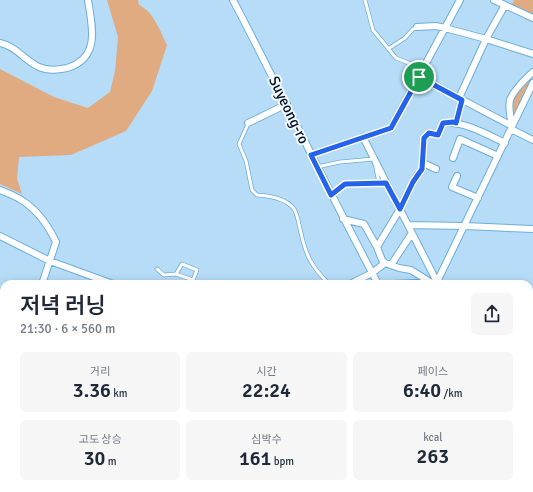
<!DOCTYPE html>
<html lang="ko">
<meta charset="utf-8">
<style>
body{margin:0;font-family:Signika,"Noto Sans KR",sans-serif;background:#f6f6f7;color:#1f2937;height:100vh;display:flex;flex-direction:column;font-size:15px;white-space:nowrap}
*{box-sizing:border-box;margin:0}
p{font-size:13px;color:#747a83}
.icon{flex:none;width:22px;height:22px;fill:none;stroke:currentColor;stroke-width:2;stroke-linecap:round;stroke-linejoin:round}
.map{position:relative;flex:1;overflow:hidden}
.panel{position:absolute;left:0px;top:280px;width:533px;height:212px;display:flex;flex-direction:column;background:#fff;border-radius:12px 12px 0 0;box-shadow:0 2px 10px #0003}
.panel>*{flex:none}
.pin{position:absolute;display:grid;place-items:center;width:34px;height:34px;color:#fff;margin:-17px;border:2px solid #fff;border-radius:50%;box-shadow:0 1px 4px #0007}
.round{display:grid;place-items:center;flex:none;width:42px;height:42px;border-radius:6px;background:#f6f6f7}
.overview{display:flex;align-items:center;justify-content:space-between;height:68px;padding:0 20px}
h1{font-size:22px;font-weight:600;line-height:30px}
.metrics{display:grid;grid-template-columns:repeat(3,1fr);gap:6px;height:68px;padding:4px 20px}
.metrics div{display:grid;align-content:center;border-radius:6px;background:#f6f6f7;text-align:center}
.metrics b{font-size:20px;font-weight:600}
.metrics small{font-size:11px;font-weight:400}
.metrics p{font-size:11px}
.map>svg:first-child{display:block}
.green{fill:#e0ab80}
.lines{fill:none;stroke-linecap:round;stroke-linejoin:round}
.lane-casing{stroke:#6daeda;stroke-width:4.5}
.street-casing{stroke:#6daeda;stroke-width:8}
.secondary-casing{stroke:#6daeda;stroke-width:10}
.lane{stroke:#fff;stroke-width:3}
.street{stroke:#fff;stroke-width:6}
.secondary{stroke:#fff;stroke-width:9}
.route-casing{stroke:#fff;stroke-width:8}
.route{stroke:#2563eb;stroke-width:5}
.labels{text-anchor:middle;stroke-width:4;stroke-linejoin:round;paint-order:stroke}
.street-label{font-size:15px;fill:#001424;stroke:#f2f8fd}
</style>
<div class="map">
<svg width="533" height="492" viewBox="0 0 533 492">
<rect width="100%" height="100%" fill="#b6dcf8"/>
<!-- green -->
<path class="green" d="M107 0H138L139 5C154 12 160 31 167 45L152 91 126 131 71 155 19 157 17 179 22 194 0 184V69L54 97 88 108 110 92 115 71 118 37Z
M514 0H533V14L512 4Z
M532 77 513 117C508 100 520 87 532 77Z"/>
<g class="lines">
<!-- lane casing -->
<g class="lane-casing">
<path id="lane" d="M365 0 373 30 396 58 411 64 424 67
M388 49 405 38 413 29 417 27
M248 124 239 144 246 161 252 190 257 195C269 196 286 198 294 209 298 215 299 226 301 233 306 256 312 267 329 284
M375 163 379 183
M317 167 340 162 374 159
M331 195 345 184 386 183
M157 269 164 275 176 274 193 280 194 284
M176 274 182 264 197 270 193 280
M0 325 4 321
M529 484 533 485
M228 488 229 492
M238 492 254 489
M352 492 355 488
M455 492 456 488
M482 492 483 488"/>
</g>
<!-- street casing -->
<g class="street-casing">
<path id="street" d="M233 0C282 94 328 190 378 284
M494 0 533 18
M417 27 436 26 445 28 486 39 533 54
M0 43C16 46 25 61 39 67 48 71 58 70 67 68 101 58 92 26 88 0
M419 77 512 126
M459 98 486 39 505 5
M248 123 287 104
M456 123 462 100
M512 126C511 119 508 108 510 100 513 91 526 78 533 72
M511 129 533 140
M363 137 438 284
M311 155 391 128 460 0
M453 158 460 139 498 156
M423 163 436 169
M457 176 452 187 478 198
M0 190C7 193 16 196 23 201 38 211 49 227 56 242L42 284
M343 219 364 224 377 247
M408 225 465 226 533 229
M0 236 50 261 113 284
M385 263 382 260 377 247 400 209 413 182 422 169 424 138 429 133 438 135 443 123C464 121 486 134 505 143
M385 263 399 268 411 270 430 282
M391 265 412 233
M350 284 372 273 385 263
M393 284 437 282 533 83
M0 300 4 302
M529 344 533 345
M529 357H533
M533 369 530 391 533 426
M0 404 4 393
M384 488 393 492
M254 489V492
M81 492 83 488
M130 492 132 488
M187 492 188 488
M316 492 318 488
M421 492 422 488"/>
</g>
<!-- secondary casing -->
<g class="secondary-casing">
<path id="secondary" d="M0 461 4 462
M89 488 103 492"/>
</g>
<!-- lane -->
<use href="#lane" class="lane"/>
<!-- street -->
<use href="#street" class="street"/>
<!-- secondary -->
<use href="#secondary" class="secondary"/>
</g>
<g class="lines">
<!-- route casing -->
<g class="route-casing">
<path id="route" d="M419 77 462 100 456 123 453 122 443 123 438 135 429 133 424 138 422 169 413 182 400 209 386 183 345 184 331 195 311 155 391 128Z"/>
</g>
<!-- route -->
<use href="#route" class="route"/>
</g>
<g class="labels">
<!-- street labels -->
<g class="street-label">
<text transform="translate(289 110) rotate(64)" y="5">Suyeong-ro</text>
</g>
</g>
</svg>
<div class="pin" style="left:419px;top:77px;background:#1e9e55"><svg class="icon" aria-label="arrive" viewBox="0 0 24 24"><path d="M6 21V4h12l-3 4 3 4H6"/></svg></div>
<section class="panel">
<div class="overview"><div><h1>저녁 러닝</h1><p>21:30 · 6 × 560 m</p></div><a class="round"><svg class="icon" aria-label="share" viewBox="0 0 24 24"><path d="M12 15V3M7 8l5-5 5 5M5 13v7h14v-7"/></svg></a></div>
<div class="metrics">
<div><p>거리</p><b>3.36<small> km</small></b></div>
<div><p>시간</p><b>22:24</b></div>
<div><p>페이스</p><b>6:40<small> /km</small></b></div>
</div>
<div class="metrics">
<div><p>고도 상승</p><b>30<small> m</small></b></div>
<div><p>심박수</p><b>161<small> bpm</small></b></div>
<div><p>kcal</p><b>263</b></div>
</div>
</section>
</div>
